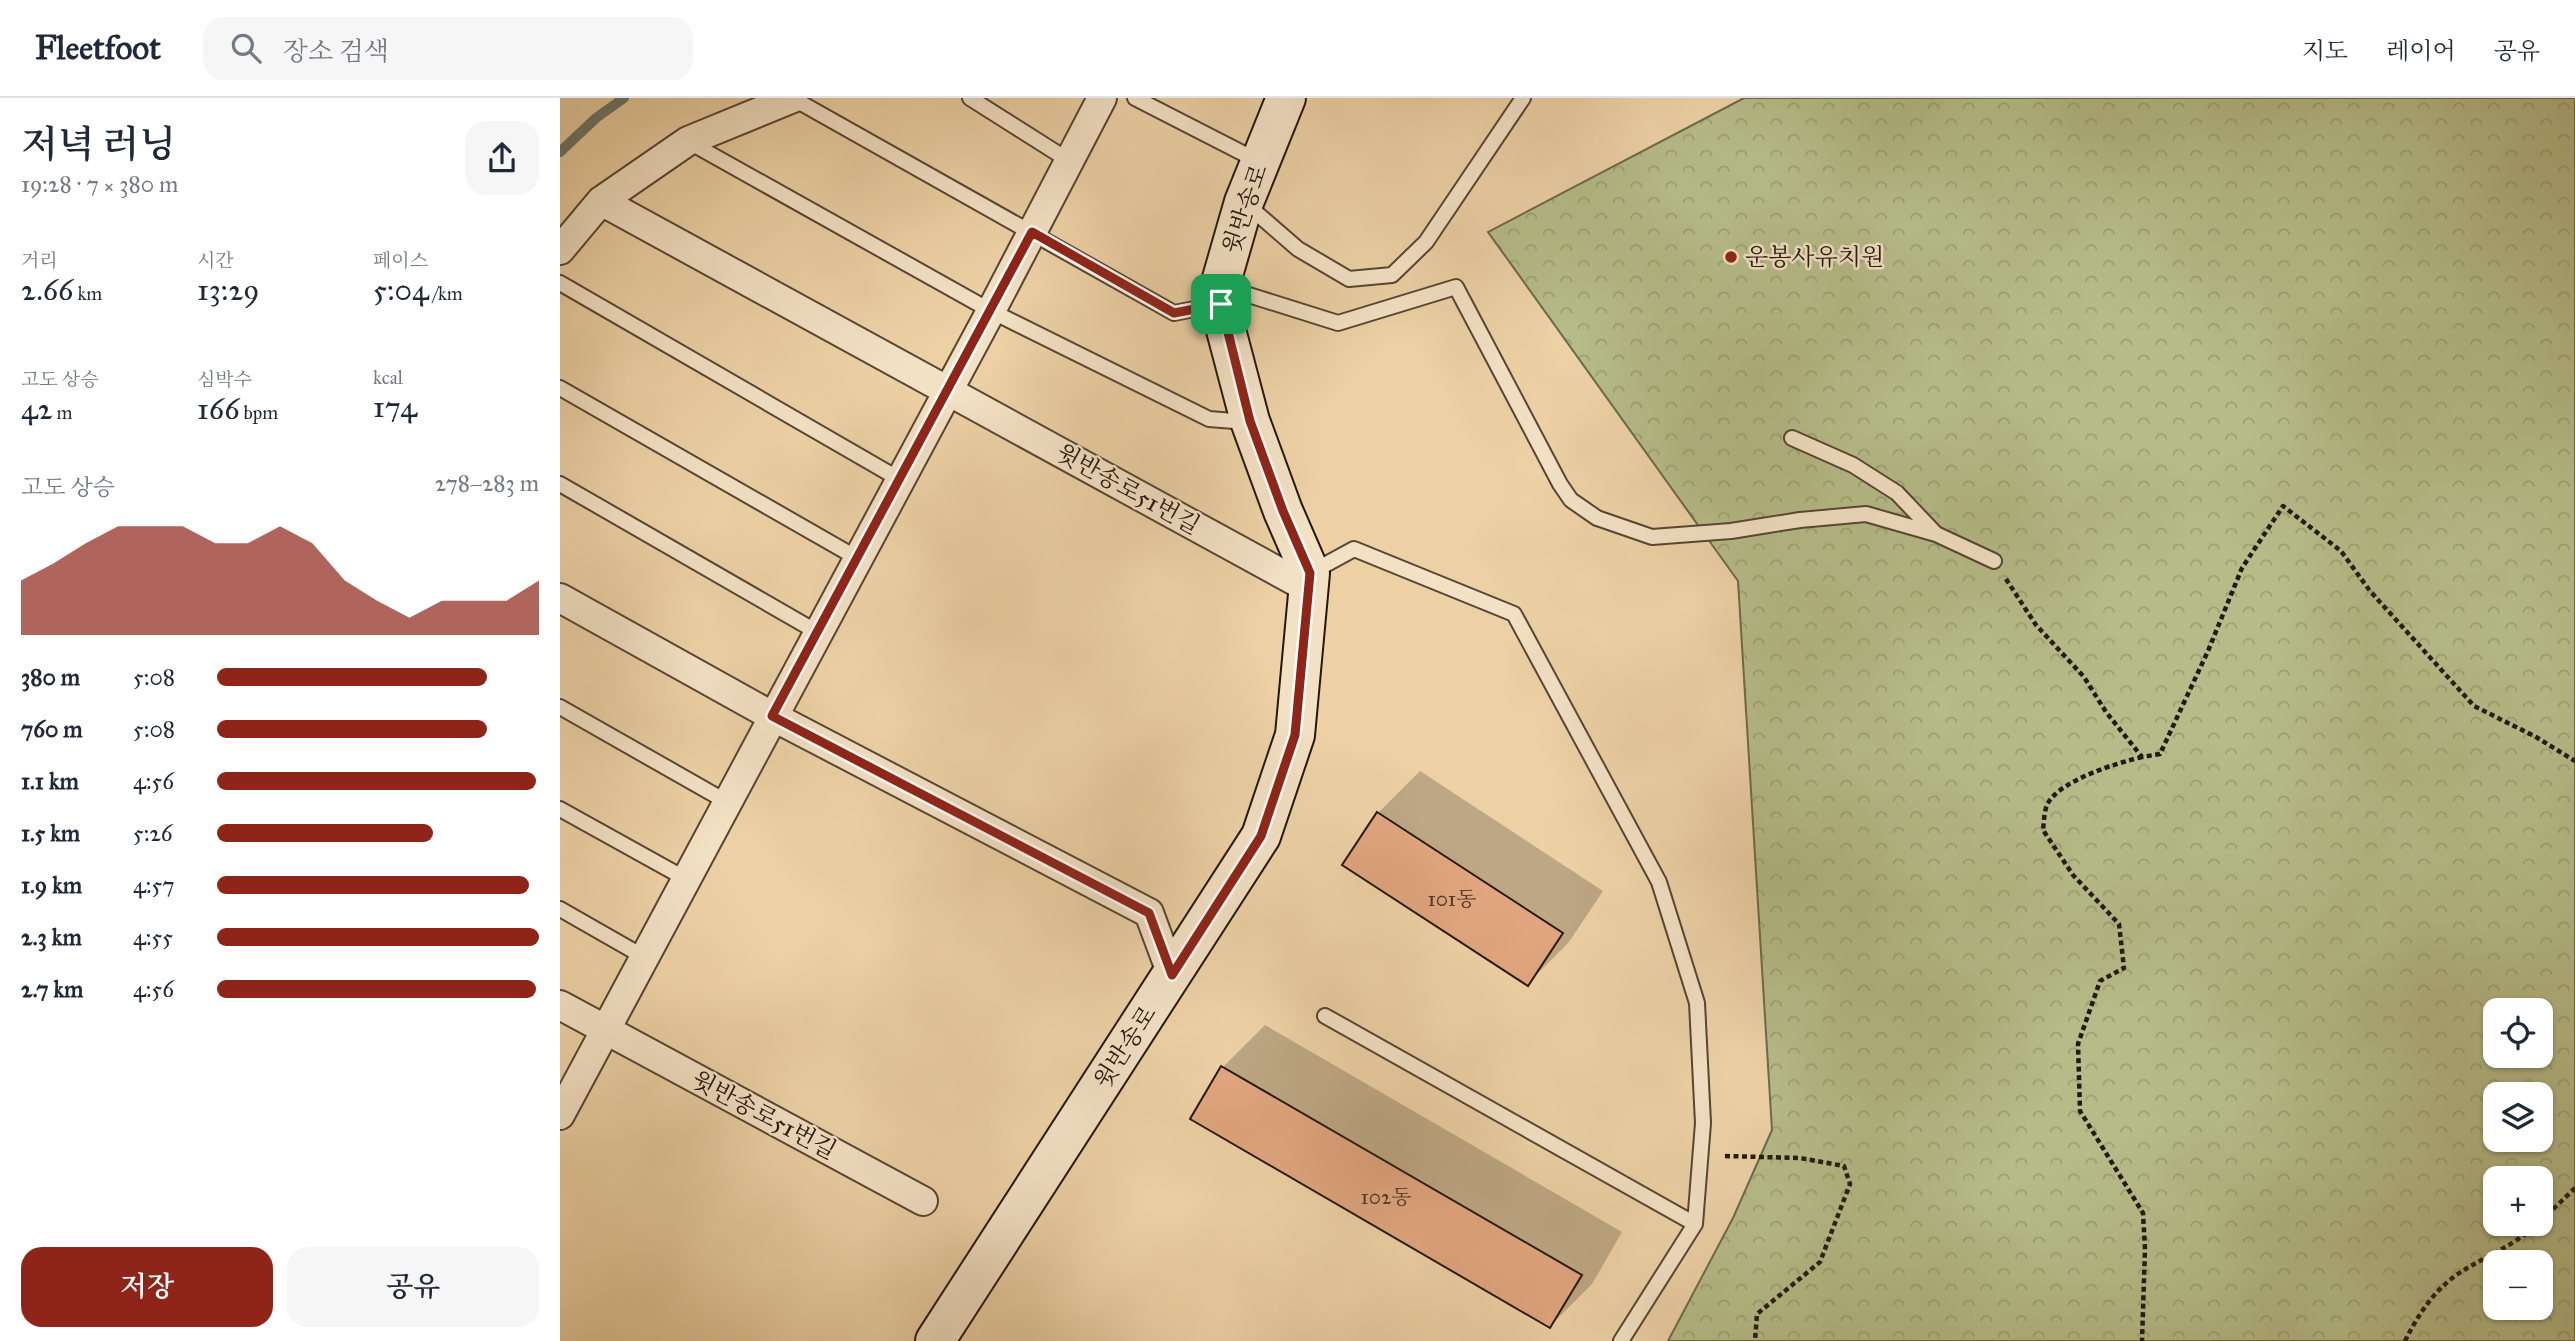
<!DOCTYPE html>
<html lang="ko">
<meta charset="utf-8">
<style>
body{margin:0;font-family:"IM FELL Great Primer","Noto Serif KR",serif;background:#f6f6f7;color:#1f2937;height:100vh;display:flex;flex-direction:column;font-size:26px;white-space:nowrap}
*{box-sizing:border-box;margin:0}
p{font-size:23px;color:#747a83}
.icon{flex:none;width:38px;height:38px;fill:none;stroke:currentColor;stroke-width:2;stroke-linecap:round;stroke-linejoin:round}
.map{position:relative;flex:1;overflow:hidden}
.side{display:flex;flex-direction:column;background:#fff;width:560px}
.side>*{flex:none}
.fabs{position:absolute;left:1923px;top:900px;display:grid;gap:14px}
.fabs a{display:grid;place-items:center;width:70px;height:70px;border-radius:14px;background:#fff;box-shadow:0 2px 5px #0004;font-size:35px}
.pin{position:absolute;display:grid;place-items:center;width:60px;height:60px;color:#fff;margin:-30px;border-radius:14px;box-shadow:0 4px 10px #0006}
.round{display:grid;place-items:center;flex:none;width:74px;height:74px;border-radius:21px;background:#f6f6f7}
.headline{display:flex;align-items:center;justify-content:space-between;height:119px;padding:0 21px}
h1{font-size:38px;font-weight:600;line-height:52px}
.metrics{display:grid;grid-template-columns:repeat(3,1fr);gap:10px;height:119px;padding:7px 21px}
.metrics div{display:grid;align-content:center}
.metrics b{font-size:30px;font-weight:600}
.metrics small{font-size:19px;font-weight:400}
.metrics p{font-size:19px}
.chart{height:196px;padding:14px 21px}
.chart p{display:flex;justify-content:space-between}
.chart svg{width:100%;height:126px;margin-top:7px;fill:#8f2418;opacity:.7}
.action{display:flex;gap:14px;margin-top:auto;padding:14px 21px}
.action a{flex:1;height:80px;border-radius:21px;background:#8f2418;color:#fff;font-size:28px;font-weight:600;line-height:80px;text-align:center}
.action a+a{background:#f6f6f7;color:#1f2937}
ul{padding:0 21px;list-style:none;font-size:23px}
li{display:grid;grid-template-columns:112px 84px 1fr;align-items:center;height:52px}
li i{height:18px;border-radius:9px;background:#8f2418}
header{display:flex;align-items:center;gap:42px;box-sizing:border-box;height:98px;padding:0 35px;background:#fff;border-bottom:2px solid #e0e1e3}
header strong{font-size:33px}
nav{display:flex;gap:38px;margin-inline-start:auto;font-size:24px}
.search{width:490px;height:63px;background:#f6f6f7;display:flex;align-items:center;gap:18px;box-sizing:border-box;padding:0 24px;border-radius:21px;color:#747a83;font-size:26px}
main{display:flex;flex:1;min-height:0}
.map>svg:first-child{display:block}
.forest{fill:url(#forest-crowns);stroke:#6c6a4c;stroke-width:2;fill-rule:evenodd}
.shadow{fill:#0003}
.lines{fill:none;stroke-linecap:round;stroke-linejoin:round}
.stream{stroke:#6a776a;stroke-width:10}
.building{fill:#e1a67f;stroke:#23180f;stroke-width:2}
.lane-casing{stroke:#564634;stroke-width:18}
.street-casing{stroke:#564634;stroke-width:32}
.secondary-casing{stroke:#23180f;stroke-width:42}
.path{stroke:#23180f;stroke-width:4.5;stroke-dasharray:5 3.5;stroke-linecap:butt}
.lane{stroke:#f3e1c4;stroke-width:14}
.street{stroke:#f3e1c4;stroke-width:28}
.secondary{stroke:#f3e1c4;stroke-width:38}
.route-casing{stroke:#fff;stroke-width:14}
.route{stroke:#8f2418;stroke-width:9}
.poi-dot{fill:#8f2418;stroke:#f3e1c4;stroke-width:2.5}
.labels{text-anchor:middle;stroke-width:5;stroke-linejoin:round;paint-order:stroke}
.number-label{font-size:21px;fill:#523c2b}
.street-label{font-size:24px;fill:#23180f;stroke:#f3e1c4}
.poi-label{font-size:24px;fill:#23180f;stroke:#f3e1c4;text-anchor:start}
</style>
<header>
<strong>Fleetfoot</strong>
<div class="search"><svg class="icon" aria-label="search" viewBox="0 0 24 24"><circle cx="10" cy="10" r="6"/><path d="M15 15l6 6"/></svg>장소 검색</div>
<nav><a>지도</a><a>레이어</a><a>공유</a></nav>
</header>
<main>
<section class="side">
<div class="headline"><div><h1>저녁 러닝</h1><p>19:28 · 7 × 380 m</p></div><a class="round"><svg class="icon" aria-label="share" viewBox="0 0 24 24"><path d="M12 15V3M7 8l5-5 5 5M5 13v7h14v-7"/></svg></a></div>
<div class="metrics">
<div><p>거리</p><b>2.66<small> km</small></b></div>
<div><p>시간</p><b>13:29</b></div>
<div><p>페이스</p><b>5:04<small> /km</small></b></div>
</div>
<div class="metrics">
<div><p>고도 상승</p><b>42<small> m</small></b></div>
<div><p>심박수</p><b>166<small> bpm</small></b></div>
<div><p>kcal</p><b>174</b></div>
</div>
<div class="chart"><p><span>고도 상승</span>278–283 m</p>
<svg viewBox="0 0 160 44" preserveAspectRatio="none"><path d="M0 44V25L10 19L20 12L30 6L40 6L50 6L60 12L70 12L80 6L90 12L100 25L110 32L120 38L130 32L140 32L150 32L160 25V44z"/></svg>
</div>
<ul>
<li><b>380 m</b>5:08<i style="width:84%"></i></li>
<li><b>760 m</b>5:08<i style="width:84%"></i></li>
<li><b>1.1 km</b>4:56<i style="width:99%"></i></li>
<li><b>1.5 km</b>5:26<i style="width:67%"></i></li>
<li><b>1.9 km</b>4:57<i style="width:97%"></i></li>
<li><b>2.3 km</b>4:55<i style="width:100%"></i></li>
<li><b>2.7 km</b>4:56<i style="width:99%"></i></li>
</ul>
<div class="action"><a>저장</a><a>공유</a></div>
</section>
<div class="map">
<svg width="2015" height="1243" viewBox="0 0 2015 1243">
<defs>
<pattern id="forest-crowns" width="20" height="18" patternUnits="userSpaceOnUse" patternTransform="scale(1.75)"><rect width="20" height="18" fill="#b5bc88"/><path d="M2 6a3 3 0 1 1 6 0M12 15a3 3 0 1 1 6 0" fill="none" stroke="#9ba174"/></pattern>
</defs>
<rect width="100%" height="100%" fill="#edd1a5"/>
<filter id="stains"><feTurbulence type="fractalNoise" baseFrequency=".00286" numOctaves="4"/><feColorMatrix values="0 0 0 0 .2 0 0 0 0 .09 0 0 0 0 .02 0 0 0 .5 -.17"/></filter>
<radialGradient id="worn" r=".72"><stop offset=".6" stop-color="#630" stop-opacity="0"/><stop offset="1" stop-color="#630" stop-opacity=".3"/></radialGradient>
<!-- forest -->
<path class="forest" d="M1184 0H2015V1243H1108L1173 1120 1212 1032 1178 483 928 134ZM1936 912H1981V957H1936ZM1936 996H1981V1041H1936ZM1936 1080H1981V1125H1936ZM1936 1164H1981V1209H1936Z"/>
<!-- shadow -->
<path class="shadow" d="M860 673 1043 793 1009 844 967 886 785 766 818 715Z
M705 927 1062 1134 1032 1186 990 1228 633 1020 663 969Z"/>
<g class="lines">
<!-- stream -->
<path class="stream" d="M0 54 36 20 64 0"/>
</g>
<!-- building -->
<path class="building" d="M817 714 1003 835 968 888 782 767Z
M661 968 1022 1177 990 1230 630 1021Z"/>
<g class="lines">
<!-- lane casing -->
<g class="lane-casing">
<path id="lane" d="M232 0 614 215 660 206
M410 0 508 62
M575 0 698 63
M129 44 431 213 649 321 687 324
M685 105 738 151 789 181 832 177 866 144 963 0
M0 185 339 381
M665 187 676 193 778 225 896 189 1000 386 1011 402 1037 420 1092 439 1171 433 1240 422 1306 416 1376 436
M0 290 297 460
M1232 340 1293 367 1337 395 1376 436 1434 463
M0 386 257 534
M750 475 794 451 954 516 1099 784 1137 905 1143 1025 1135 1126 1061 1243
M0 609 167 704
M0 711 126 781
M0 811 84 859
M765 918 1135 1126"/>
</g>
<!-- street casing -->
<g class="street-casing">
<path id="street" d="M41 103 748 490
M0 152 41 103 128 43 233 0
M0 500 212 618 589 815 612 877
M0 907 363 1103
M0 1017 431 213 542 0"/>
</g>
<!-- secondary casing -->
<g class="secondary-casing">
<path id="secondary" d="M375 1243 701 738 735 637 750 475 723 413 690 323 661 213V184L684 104 726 0"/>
</g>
<!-- path -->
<path class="path" d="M1446 481 1476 527 1524 579 1546 614 1582 659 1600 656 1648 553 1682 470 1723 408 1781 453 1810 493 1914 608 1976 639 2015 663
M1582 659C1557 665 1501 682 1488 705 1484 712 1484 724 1483 732L1513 777 1559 826 1564 870 1540 883 1518 946 1520 1013 1583 1115 1585 1151 1582 1243
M1165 1058 1240 1060 1284 1068 1290 1086 1260 1164 1197 1216 1195 1243
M1981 1123 2015 1090
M1845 1243C1857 1219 1872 1195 1895 1178 1922 1159 1954 1149 1978 1125"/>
<!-- lane -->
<use href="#lane" class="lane"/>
<!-- street -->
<use href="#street" class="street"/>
<!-- secondary -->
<use href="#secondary" class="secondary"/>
</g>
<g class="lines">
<!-- route casing -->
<g class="route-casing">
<path id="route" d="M472 134 614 215 661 206 690 323 723 413 750 475 735 637 701 738 612 877 589 815 212 618Z"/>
</g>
<!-- route -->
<use href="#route" class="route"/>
</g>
<!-- markers -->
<circle class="poi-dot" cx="1171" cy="159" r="7"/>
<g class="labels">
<!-- number labels -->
<g class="number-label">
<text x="892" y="808">101동</text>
<text x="826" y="1106">102동</text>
</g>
<!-- street labels -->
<g class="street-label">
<text transform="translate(685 111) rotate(-71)" y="8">윗반송로</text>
<text transform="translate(568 391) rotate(29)" y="8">윗반송로51번길</text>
<text transform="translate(565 949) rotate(-57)" y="8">윗반송로</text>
<text transform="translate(204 1017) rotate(28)" y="8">윗반송로51번길</text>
</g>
<!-- poi labels -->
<g class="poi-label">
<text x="1185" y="167">운봉사유치원</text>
</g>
</g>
<rect width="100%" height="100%" filter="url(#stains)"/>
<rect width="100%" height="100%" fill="url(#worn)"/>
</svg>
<div class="fabs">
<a><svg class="icon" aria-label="locate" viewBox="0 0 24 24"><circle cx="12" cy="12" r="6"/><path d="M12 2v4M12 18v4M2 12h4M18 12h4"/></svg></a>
<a><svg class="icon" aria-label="layers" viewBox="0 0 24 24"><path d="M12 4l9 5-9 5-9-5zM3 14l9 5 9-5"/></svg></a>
<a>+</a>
<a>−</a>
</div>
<div class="pin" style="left:661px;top:206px;background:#1e9e55"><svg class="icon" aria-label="arrive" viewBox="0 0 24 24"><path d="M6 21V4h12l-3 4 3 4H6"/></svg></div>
</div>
</main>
